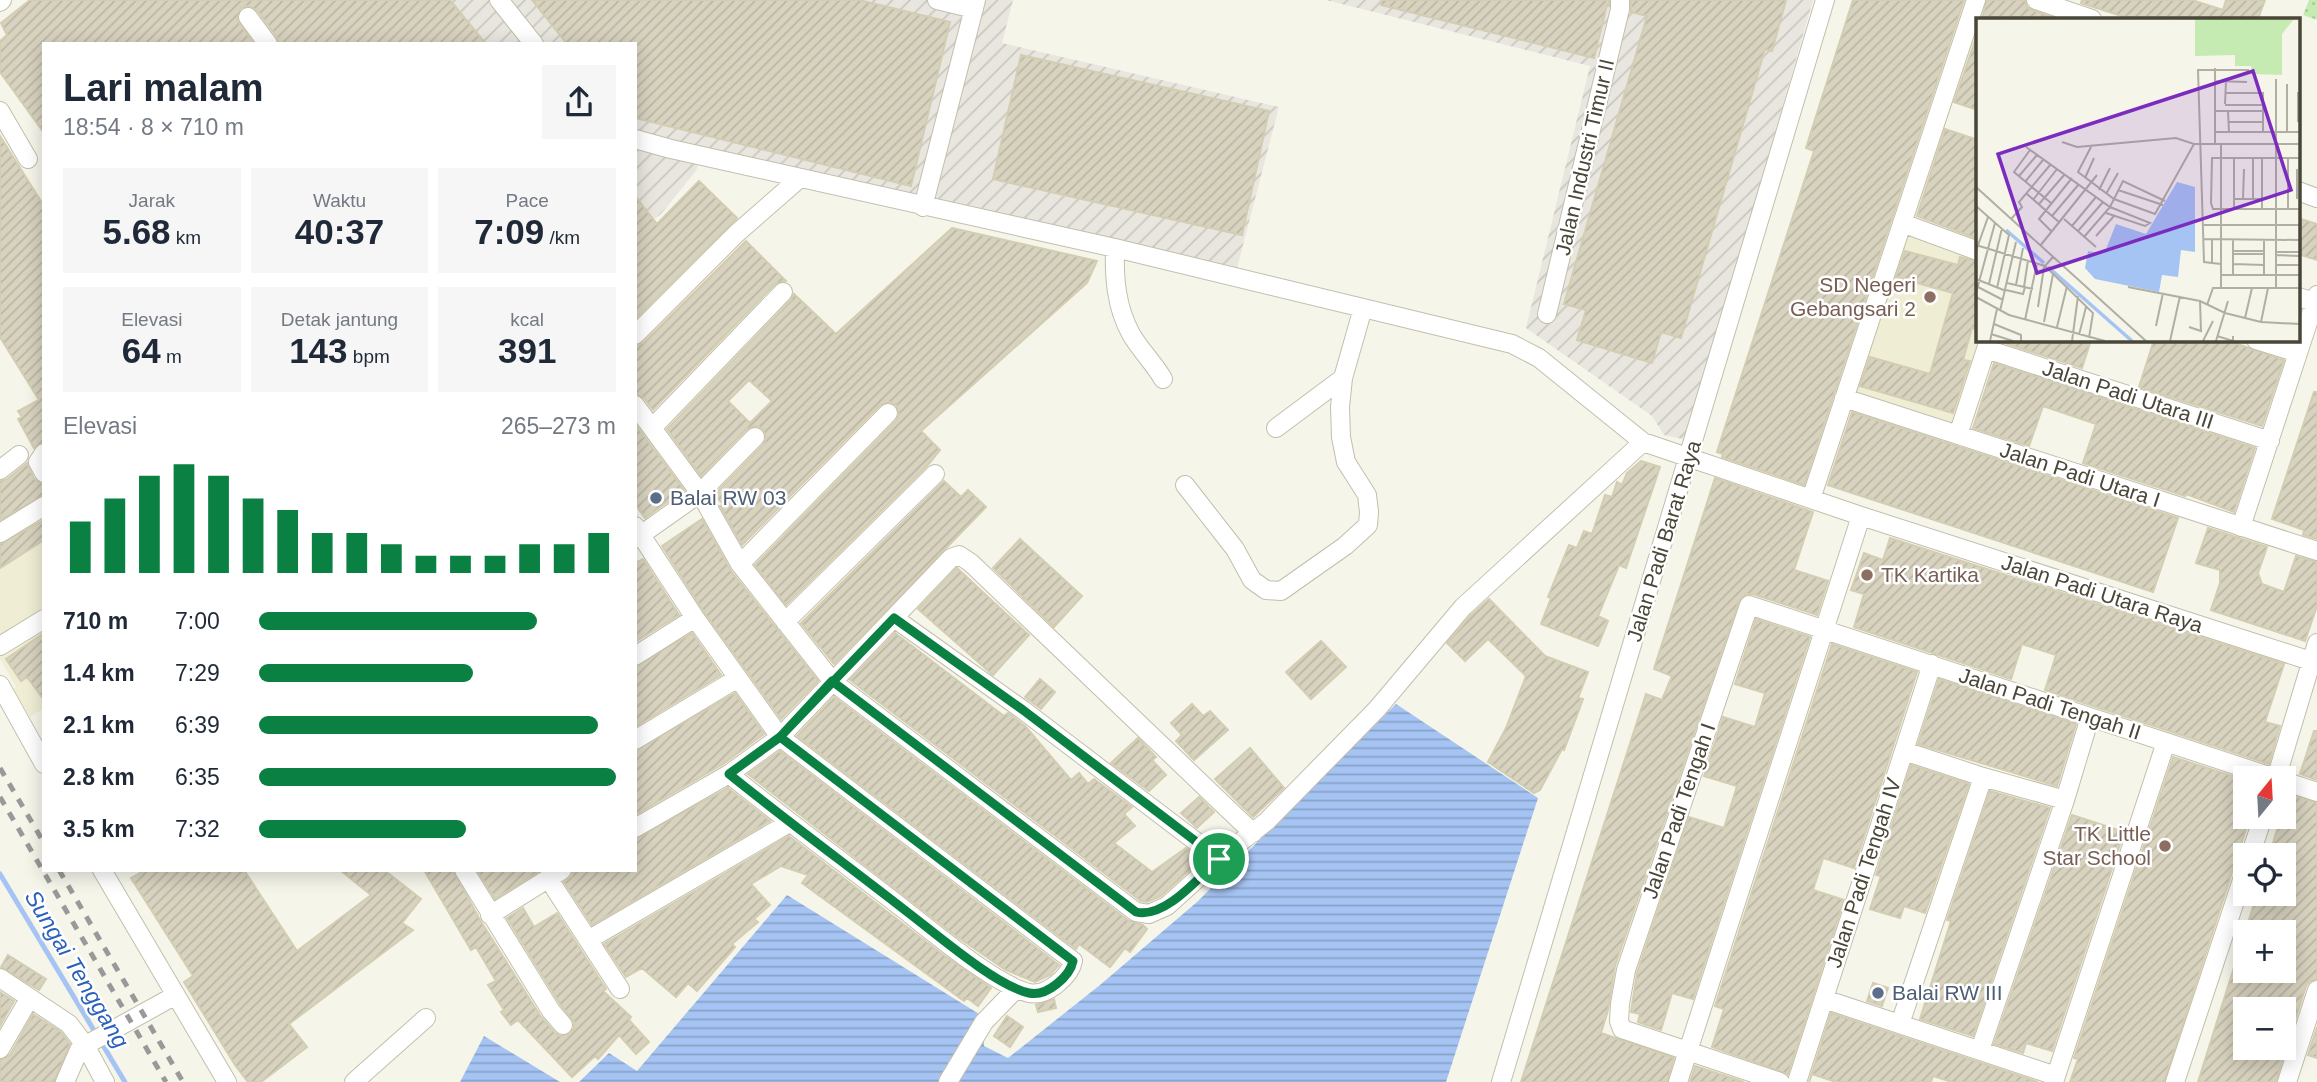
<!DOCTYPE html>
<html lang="id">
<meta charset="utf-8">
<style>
body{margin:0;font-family:Arial,sans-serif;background:#f6f6f7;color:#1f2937;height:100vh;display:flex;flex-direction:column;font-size:26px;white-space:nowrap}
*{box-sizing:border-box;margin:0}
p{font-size:23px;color:#747a83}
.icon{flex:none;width:38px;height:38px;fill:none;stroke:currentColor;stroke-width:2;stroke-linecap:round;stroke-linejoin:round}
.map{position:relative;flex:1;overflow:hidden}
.details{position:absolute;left:42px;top:42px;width:595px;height:830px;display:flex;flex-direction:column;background:#fff;border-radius:0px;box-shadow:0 4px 18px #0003}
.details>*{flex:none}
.needle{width:46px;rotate:18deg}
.buttons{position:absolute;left:2233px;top:766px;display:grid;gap:14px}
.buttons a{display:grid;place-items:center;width:63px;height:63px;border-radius:0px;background:#fff;box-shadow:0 4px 18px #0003;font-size:35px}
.pin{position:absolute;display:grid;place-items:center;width:60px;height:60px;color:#fff;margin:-30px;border:4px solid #fff;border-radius:50%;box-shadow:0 2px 7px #0007}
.round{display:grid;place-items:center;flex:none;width:74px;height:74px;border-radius:0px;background:#f6f6f7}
.head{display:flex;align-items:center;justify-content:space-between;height:119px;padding:0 21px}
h1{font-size:38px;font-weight:600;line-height:52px}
.metrics{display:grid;grid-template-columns:repeat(3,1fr);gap:10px;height:119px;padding:7px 21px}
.metrics div{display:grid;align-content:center;border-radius:0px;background:#f6f6f7;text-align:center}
.metrics b{font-size:35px;font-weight:600}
.metrics small{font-size:19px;font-weight:400}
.metrics p{font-size:19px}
.chart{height:196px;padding:14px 21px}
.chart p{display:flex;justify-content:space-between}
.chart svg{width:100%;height:126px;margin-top:7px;stroke:#0b8043;stroke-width:6}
ul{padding:0 21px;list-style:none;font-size:23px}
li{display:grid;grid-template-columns:112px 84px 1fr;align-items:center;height:52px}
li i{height:18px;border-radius:9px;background:#0b8043}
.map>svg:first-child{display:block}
.industrial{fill:url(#industrial-furrows)}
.education{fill:#efedd4}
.grass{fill:url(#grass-dots)}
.water{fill:url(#water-rules)}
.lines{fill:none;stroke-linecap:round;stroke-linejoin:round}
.stream{stroke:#a6c4f3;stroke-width:5}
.building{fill:url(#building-hatch);stroke:#d3cdb2;stroke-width:2;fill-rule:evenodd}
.minor-casing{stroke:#c2bfac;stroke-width:20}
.minor{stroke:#fff;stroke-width:18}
.rail{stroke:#999;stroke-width:5;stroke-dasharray:9 9;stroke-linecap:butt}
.route-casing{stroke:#fff;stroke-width:14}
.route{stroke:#0b8043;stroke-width:9}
.education-dot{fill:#8d6e63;stroke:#fff;stroke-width:2.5}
.service-dot{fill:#5c6f8a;stroke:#fff;stroke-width:2.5}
.labels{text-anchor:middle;stroke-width:5;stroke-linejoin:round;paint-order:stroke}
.street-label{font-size:21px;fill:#4a4738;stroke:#fff}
.education-label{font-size:21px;fill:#785e54;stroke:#fff;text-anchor:end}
.service-label{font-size:21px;fill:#4e5e75;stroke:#fff;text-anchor:start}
.water-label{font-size:23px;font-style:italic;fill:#2b61bc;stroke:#fff}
.inset-river{fill:none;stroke:#a6c4f3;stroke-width:3.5}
.inset-road{fill:none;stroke:#b1afa3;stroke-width:2}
.view{fill:#7b2cbf;fill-opacity:0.15;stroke:#7b2cbf;stroke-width:3.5}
.inset-edge{fill:none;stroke:#4a4738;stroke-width:3.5}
</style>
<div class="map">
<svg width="2317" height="1082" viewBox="0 0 2317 1082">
<defs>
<pattern id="industrial-furrows" width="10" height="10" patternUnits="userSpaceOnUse" patternTransform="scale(1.75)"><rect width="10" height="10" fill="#e8e6df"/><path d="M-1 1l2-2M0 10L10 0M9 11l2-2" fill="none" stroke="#c8c7c0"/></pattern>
<pattern id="grass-dots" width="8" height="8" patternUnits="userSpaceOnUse" patternTransform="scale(1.75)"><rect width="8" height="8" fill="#c6ebb2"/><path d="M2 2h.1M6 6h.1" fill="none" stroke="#accb9a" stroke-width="1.8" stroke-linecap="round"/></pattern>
<pattern id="water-rules" width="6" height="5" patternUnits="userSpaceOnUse" patternTransform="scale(1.75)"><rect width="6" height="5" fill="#a6c4f3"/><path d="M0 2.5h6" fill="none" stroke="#89a1c6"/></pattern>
<pattern id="building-hatch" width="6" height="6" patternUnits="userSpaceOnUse" patternTransform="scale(1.75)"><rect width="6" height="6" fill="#d8d3bf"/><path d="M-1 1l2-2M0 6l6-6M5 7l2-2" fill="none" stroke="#bbb6a5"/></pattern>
</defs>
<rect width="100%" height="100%" fill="#f6f5ea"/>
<!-- industrial -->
<path class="industrial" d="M237 0H1013L1002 43 1279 107 1236 272 703 151 696 171 661 214 635 233V44H273Z
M1326 0H1813L1687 440 1664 435 1652 416 1526 328 1590 66Z"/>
<!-- education -->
<path class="education" d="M1904 229 1977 254 1978 340H1986L1958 432 1849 397Z
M44 498V708L30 717 13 689 16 687 0 659V527Z"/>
<!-- grass -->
<path class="grass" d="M2309 0H2317V20L2303 15Z"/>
<!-- water -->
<path class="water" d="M1396 704 1538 798 1446 1082H579L609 1053 637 1071 787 895 984 1017V1046L1008 1058 1100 985 1197 902Z
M484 1036 560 1082H460Z"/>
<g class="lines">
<!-- stream -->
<path class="stream" d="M0 874 125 1082"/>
</g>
<!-- building -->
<path class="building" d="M30 0H450L486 44H279L277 37 257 10 247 6 241 8 237 19 254 44H44V133L0 72V41L7 35 1 23Z
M532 0H859L950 22 911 186 635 118V44H567Z
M1382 0H1609V6L1607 5 1594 58 1381 5Z
M1631 0H1786L1772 51 1765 49 1681 338 1661 332 1652 363 1577 340 1586 310 1564 304 1647 16 1631 12Z
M1853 0H1964L1804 485 1722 457 1723 454 1717 452 1814 151 1806 148Z
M1987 0H2025L2027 7 2032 10 2057 19H1982Z
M2082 0H2192L2223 10 2226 0H2265L2258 19H2131L2081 3Z
M1978 32V110L1954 102Z
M1021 55 1269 111 1242 235 993 179Z
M1945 129 1978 140V239L1917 216Z
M0 136 44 206V442L34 448 18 419 22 417 18 411 39 400 0 337Z
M699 181 737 218 635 319V196L657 224Z
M2301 219 2317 224V260L2298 254V231Z
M952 228 1097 261 1087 283 921 431 940 450 927 466 786 605 755 565 896 421 899 415 896 405 890 402 880 405 742 545 720 506 723 504 714 495 763 445 766 439 763 429 757 426 747 429 701 476 667 429 791 300 794 294 836 334ZM749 380 772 401 750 423 728 401Z
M746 241 786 281 775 284 653 410 644 398 635 394V346L643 343Z
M1905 251 1958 265 1960 257 1978 262V330L1972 328 1963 360 1970 361 1953 413 1860 386 1870 357 1930 374 1953 293 1896 277Z
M2002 340H2091L2082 368 2001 342Z
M2154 340H2226L2284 360 2262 426 2139 387Z
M1994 363 2255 448 2234 512 2186 494 2185 496 2083 463 2096 424 2043 406 2029 446 1973 428Z
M2314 392H2317V539L2303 535 2304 530 2272 519Z
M1852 412 2178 518 2153 592 1828 485Z
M635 424 684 490 645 518 635 504Z
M1641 461 1660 467 1626 568 1619 565 1598 616 1608 621 1598 646 1541 624 1551 598 1548 597 1569 545 1577 548 1584 531 1592 534 1605 495 1612 497 1617 482 1622 485 1627 473Z
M27 463 34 479 44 484V495L0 520V481L7 479Z
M1715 478 1813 512 1794 570 1828 581 1817 615 1753 594H1746L1739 601 1615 966 1608 1010 1601 1033 1674 1058 1667 1082H1521L1646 694 1662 700 1672 676 1654 669Z
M944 481 961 497 968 490 986 507 834 664 801 623Z
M702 519 731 571 818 681 781 719 704 612 662 546Z
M44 520V540L0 568V544Z
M2208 528 2267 547 2258 573 2262 584 2284 592 2296 556 2317 562V606L2305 641 2211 610 2220 583V570L2196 563Z
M1890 538 2284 664 2265 722 2280 726 2269 764 2045 690 2056 655 2022 644 2011 679 1854 627 1864 594 1851 590 1864 553 1883 560Z
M1020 539 1082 596 1054 627 993 568Z
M643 559 679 615 635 642V563Z
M957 568 1029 635 993 675 918 609Z
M1489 599 1545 656 1588 672 1578 698 1583 699 1564 750 1562 749 1540 790 1534 793 1488 762 1506 728 1526 676 1488 639 1465 661 1447 643 1471 615Z
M1756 619 1810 637 1693 999 1672 993 1661 1030 1638 1022 1640 1014 1631 1012 1637 973 1689 817 1724 828 1737 786 1704 776 1723 717 1755 727 1765 693 1735 684Z
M44 633V700L27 677 21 681 6 659Z
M692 633 721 675 635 727V667Z
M895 633 1004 716 1008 713 1026 727 1071 780 1079 773 1088 784 1094 779 1132 807 1124 814 1135 826 1114 843 1152 872 1186 848 1201 860 1161 896 1147 902 1141 901 850 680Z
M1321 641 1346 667 1311 699 1286 672Z
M1832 644 1917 672 1854 868 1823 858 1813 890 1844 900 1788 1074 1712 1047 1724 1009 1715 1006Z
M1040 679 1055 692 1041 709 1025 697Z
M1939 679 2076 724 2057 786 1918 744Z
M735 693 764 734 723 764 635 815V751Z
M834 697 1129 921 1143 925 1147 929 1130 952 1125 948 1110 967 1079 944 1076 949 797 736Z
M1192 704 1203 716 1210 711 1228 730 1194 760 1176 741 1182 735 1171 723Z
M2314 731H2317V780L2300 774Z
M1138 738 1156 757 1152 760 1166 775 1149 791 1111 763Z
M1250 748 1284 788 1253 817 1215 779Z
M780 751 1059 965 1058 966 1050 975 1035 982 1006 970 956 936 748 774Z
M2173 757 2245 780V817H2250L2164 1082H2070L2078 1059 2074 1058Z
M1911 765 1969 784 1925 913 1904 906 1900 918 1870 909 1881 876 1876 875Z
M728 788 770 821 592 925 564 882 572 876 573 870H635V839Z
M1990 791 2050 808 1973 1036 1920 1019 1951 921 1947 920Z
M2289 794 2317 803V979L2310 981 2306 986 2286 1048 2284 1047V1010H2245V1048H2286L2276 1082H2198L2242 942 2245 943V971H2284V933H2245L2257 894H2284V856H2269L2281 817H2284Z
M1199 797 1214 812 1197 828 1181 813Z
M2072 815 2124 832 2052 1051 2026 1043 2023 1053 1994 1044Z
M789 836 942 954 991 988 978 1006 967 998 964 1001 802 883 808 875 781 866 751 884 770 905 754 919 758 922 732 944 735 947 697 991 688 983 676 997 642 968 626 977 604 944Z
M145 870H244L297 951 371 895 340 870H384L421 899 402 923 413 930 289 1024 307 1047 261 1082H248L235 1065 184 982 193 976 131 878Z
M424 870H453L480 920 541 1017 555 1033 560 1036 570 1034 574 1028V1022L560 1004 507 918 523 908 534 927 557 913 606 989 603 991 631 1017 629 1020 649 1042 636 1054 619 1035 598 1059 595 1056 572 1077 518 1020 511 1025 501 1012 504 1010 488 985 496 981 476 947 471 950Z
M477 870H541L495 899Z
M8 955 46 979 39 990 1 967Z
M1873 983 1888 988 1882 1006 1867 1001Z
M0 992 14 1001 0 1026Z
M1054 999 1056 1008 1038 1012 1036 1005Z
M1831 1013 2038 1082H1952L1933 1076 1931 1082H1836L1812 1074 1809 1082Z
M33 1014 61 1032 70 1044 54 1082H0V1060L10 1055Z
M1007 1016 1023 1027 1010 1047 994 1036Z
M2317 1027V1058L2308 1055Z
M1695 1066 1744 1082H1690Z"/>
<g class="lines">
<!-- minor casing -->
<g class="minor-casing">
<path id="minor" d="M499 0 534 44
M937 0 974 9
M2036 0 2092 19
M0 2 2 0
M248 17 268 44
M0 111 28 159
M635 139 671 149 1115 248 1512 344 1539 358 1643 442 1861 516 2317 663
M2298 191 2317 198
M923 207 976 0
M1902 223 1978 251
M1115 248C1114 277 1116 307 1131 334 1140 350 1154 363 1163 379
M2298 297 2315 302
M1547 314 1620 9V0
M635 335 736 234 800 178
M2256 340 2298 353
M1986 349 2270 441
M1844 398 2317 551
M635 405 700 493 740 564 833 682 1136 912 1149 914 1167 906 1219 859 1267 821 1377 709 1463 607 1643 442
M652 428 783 292
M1276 428 1343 378
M1958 435 1989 340
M44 453 38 462 44 473
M0 470 19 455
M1185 485 1235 549 1252 580 1266 590 1281 591 1345 546 1368 525 1369 512 1367 495 1346 462 1341 437 1340 407 1343 378 1363 308
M1811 499 1976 0
M635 526 695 618 780 737 1073 961C1070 976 1047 997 1029 993 996 985 935 934 906 911 847 865 787 821 729 774
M2241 527 2317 295
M0 533 44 506
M635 539 700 493 755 437
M740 564 888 413
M894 618 1023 710 1219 859
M785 622 935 474
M0 646 44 619
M635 656 695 618
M0 685 44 764
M635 740 738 678
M1904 751 1983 777 2065 800
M2276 779 2317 643
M2284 781 2317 792
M635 828 729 774 780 737 951 558 959 555 971 563 1253 833
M2250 856 2263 817
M102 870 227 1082
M464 870 551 1011 563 1025
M548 878 620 989
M490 915 562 870
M588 940 789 823
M0 978 69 1024 85 1045 105 1082
M1824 999 2056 1076
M1900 1024 1983 777
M0 1049 29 999
M1980 1050 2065 800 2090 717
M65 1082 79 1050 84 1046 176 995
M354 1082 426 1018
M948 1082 984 1022 1016 989
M1501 1082 1825 0
M1678 1082 1861 516
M1780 1082 1622 1029 1619 1021 1620 1004 1626 970 1749 605 2278 779
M1797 1082 1932 664
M2054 1082 2166 742
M2175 1082 2245 871
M2287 1082 2317 990"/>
</g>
<!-- minor -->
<use href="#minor" class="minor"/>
<!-- rail -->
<path class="rail" d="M0 768 44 843
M0 797 166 1082
M59 870 183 1082"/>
</g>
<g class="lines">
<!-- route casing -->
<g class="route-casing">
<path id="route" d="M1219 859C1199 877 1165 919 1136 912L832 681 780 737 1073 961C1070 976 1047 997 1029 993 996 986 935 933 906 911 847 865 787 821 729 774L780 737 894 618 1023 710 1219 859"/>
</g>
<!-- route -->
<use href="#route" class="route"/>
</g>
<!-- markers -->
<g class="education-dot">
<circle cx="1930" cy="297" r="7"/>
<circle cx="1867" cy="575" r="7"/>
<circle cx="2165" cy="846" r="7"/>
</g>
<g class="service-dot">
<circle cx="656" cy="498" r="7"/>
<circle cx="1878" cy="993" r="7"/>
</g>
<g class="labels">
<!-- street labels -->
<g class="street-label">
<text transform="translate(1585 157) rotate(-77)" y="7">Jalan Industri Timur II</text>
<text transform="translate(2128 395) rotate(18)" y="7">Jalan Padi Utara III</text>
<text transform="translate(2080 475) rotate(18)" y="7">Jalan Padi Utara I</text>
<text transform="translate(1664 541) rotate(-73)" y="7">Jalan Padi Barat Raya</text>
<text transform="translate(2102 594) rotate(18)" y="7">Jalan Padi Utara Raya</text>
<text transform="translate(2050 704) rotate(18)" y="7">Jalan Padi Tengah II</text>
<text transform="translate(1679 811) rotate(-71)" y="7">Jalan Padi Tengah I</text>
<text transform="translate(1864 873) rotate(-72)" y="7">Jalan Padi Tengah IV</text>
</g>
<!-- education labels -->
<g class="education-label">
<text x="1916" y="292">SD Negeri<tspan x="1916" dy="24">Gebangsari 2</tspan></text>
<text x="1881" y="582" text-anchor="start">TK Kartika</text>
<text x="2151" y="841">TK Little<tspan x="2151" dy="24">Star School</tspan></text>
</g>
<!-- service labels -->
<g class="service-label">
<text x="670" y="505">Balai RW 03</text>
<text x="1892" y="1000">Balai RW III</text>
</g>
<!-- water labels -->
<g class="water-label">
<text transform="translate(77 969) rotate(59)" y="8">Sungai Tenggang</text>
</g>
</g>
<!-- overview -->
<g transform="translate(1976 18)">
<rect width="324" height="324" fill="#f6f5ea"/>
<path d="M219 1H318L306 16V57L276 56 275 48H259V37L219 38Z" fill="#c6ebb2"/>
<path d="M201 164 219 169V234L205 232 202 259 186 257 183 274 119 261 109 250 112 233 123 235 130 231 140 206 170 216Z" fill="#a6c4f3"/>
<path class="inset-river" d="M30 212 68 245M72 249 156 323"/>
<path class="inset-road" d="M239 63 271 64M250 75H287V114M249 86 250 63M249 87H287M239 93H287M252 93 253 114M253 104H287M322 104V74M311 113V66M239 114H324M86 124 101 129 200 120 218 126H324M239 126V50M116 127 102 154 138 181 179 196 218 126M50 129 134 189 174 205 169 208 130 195M54 132 38 154 75 185M258 140V191M324 140H236L235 185 237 191H324M321 151V181M43 158 61 137M109 160 118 140M49 164 67 142M0 169 170 323M123 172 134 150M142 172 187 187M51 176 84 205M130 176 142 155M258 181H286M267 181 268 151M277 181V140M57 182 81 151M63 186 89 156M0 188 33 217 21 270M286 191V140M312 191V140M76 198 103 166M35 201 46 189 43 184 75 146M88 201 120 229M226 207H324M96 208 120 179M102 213 127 184M76 214 63 201 96 160M120 218 138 198M108 219 134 189 147 163 189 183M227 221 324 222M257 222V257M288 222V257M0 227 69 248 117 295 113 320M64 228 121 157M0 233 12 199M257 233H288M300 234H324M257 236H288M300 237 324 238M236 245V222M245 246 228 244 222 52H273M257 246 288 247M300 247H324M245 257H324M0 261 30 273M31 265 57 271M13 266 26 210M40 267 47 230M2 269 27 282M48 269 52 242M152 269 224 283 249 295 285 304 324 306M245 270V126M300 270V61M30 272 47 276 49 269M0 275 19 205M0 279 33 297 129 323M231 287 237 270H324M62 289 68 249 77 239M24 293 40 224M269 300 276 270M49 302 61 245M68 304 77 256M285 304 292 270M18 306 45 317V323M180 308 187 275M81 309 91 268M213 309 225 313 224 283M15 316 37 323M103 317 110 289M241 318 257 323V318M14 323 21 291M96 323 102 278M194 323 204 278M227 323 237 303M240 323 252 283"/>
<path class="view" d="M277 53 315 172 61 255 22 136Z"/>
<rect width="324" height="324" class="inset-edge"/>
</g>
</svg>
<div class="buttons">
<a><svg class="needle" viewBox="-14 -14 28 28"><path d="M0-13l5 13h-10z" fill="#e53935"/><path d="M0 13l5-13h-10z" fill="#747a83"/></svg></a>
<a><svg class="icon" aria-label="locate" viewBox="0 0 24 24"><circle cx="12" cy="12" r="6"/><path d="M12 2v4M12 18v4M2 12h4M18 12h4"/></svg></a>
<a>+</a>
<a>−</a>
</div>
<div class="pin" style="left:1219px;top:859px;background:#1e9e55"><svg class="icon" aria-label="arrive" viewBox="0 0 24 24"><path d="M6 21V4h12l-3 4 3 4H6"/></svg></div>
<section class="details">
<div class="head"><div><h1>Lari malam</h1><p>18:54 · 8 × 710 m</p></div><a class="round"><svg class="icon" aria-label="share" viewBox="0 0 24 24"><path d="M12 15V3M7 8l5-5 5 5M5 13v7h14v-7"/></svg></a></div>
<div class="metrics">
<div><p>Jarak</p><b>5.68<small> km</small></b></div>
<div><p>Waktu</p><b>40:37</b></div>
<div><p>Pace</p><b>7:09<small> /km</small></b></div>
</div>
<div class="metrics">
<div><p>Elevasi</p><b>64<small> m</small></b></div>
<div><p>Detak jantung</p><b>143<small> bpm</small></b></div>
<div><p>kcal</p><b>391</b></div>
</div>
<div class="chart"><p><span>Elevasi</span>265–273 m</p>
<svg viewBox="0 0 160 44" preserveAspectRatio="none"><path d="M5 44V26M15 44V18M25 44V10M35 44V6M45 44V10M55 44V18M65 44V22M75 44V30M85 44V30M95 44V34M105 44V38M115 44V38M125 44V38M135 44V34M145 44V34M155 44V30"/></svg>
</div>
<ul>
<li><b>710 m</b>7:00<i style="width:78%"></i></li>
<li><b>1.4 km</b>7:29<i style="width:60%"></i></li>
<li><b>2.1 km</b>6:39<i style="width:95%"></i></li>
<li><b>2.8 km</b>6:35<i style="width:100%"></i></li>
<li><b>3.5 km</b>7:32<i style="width:58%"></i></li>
</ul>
</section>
</div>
